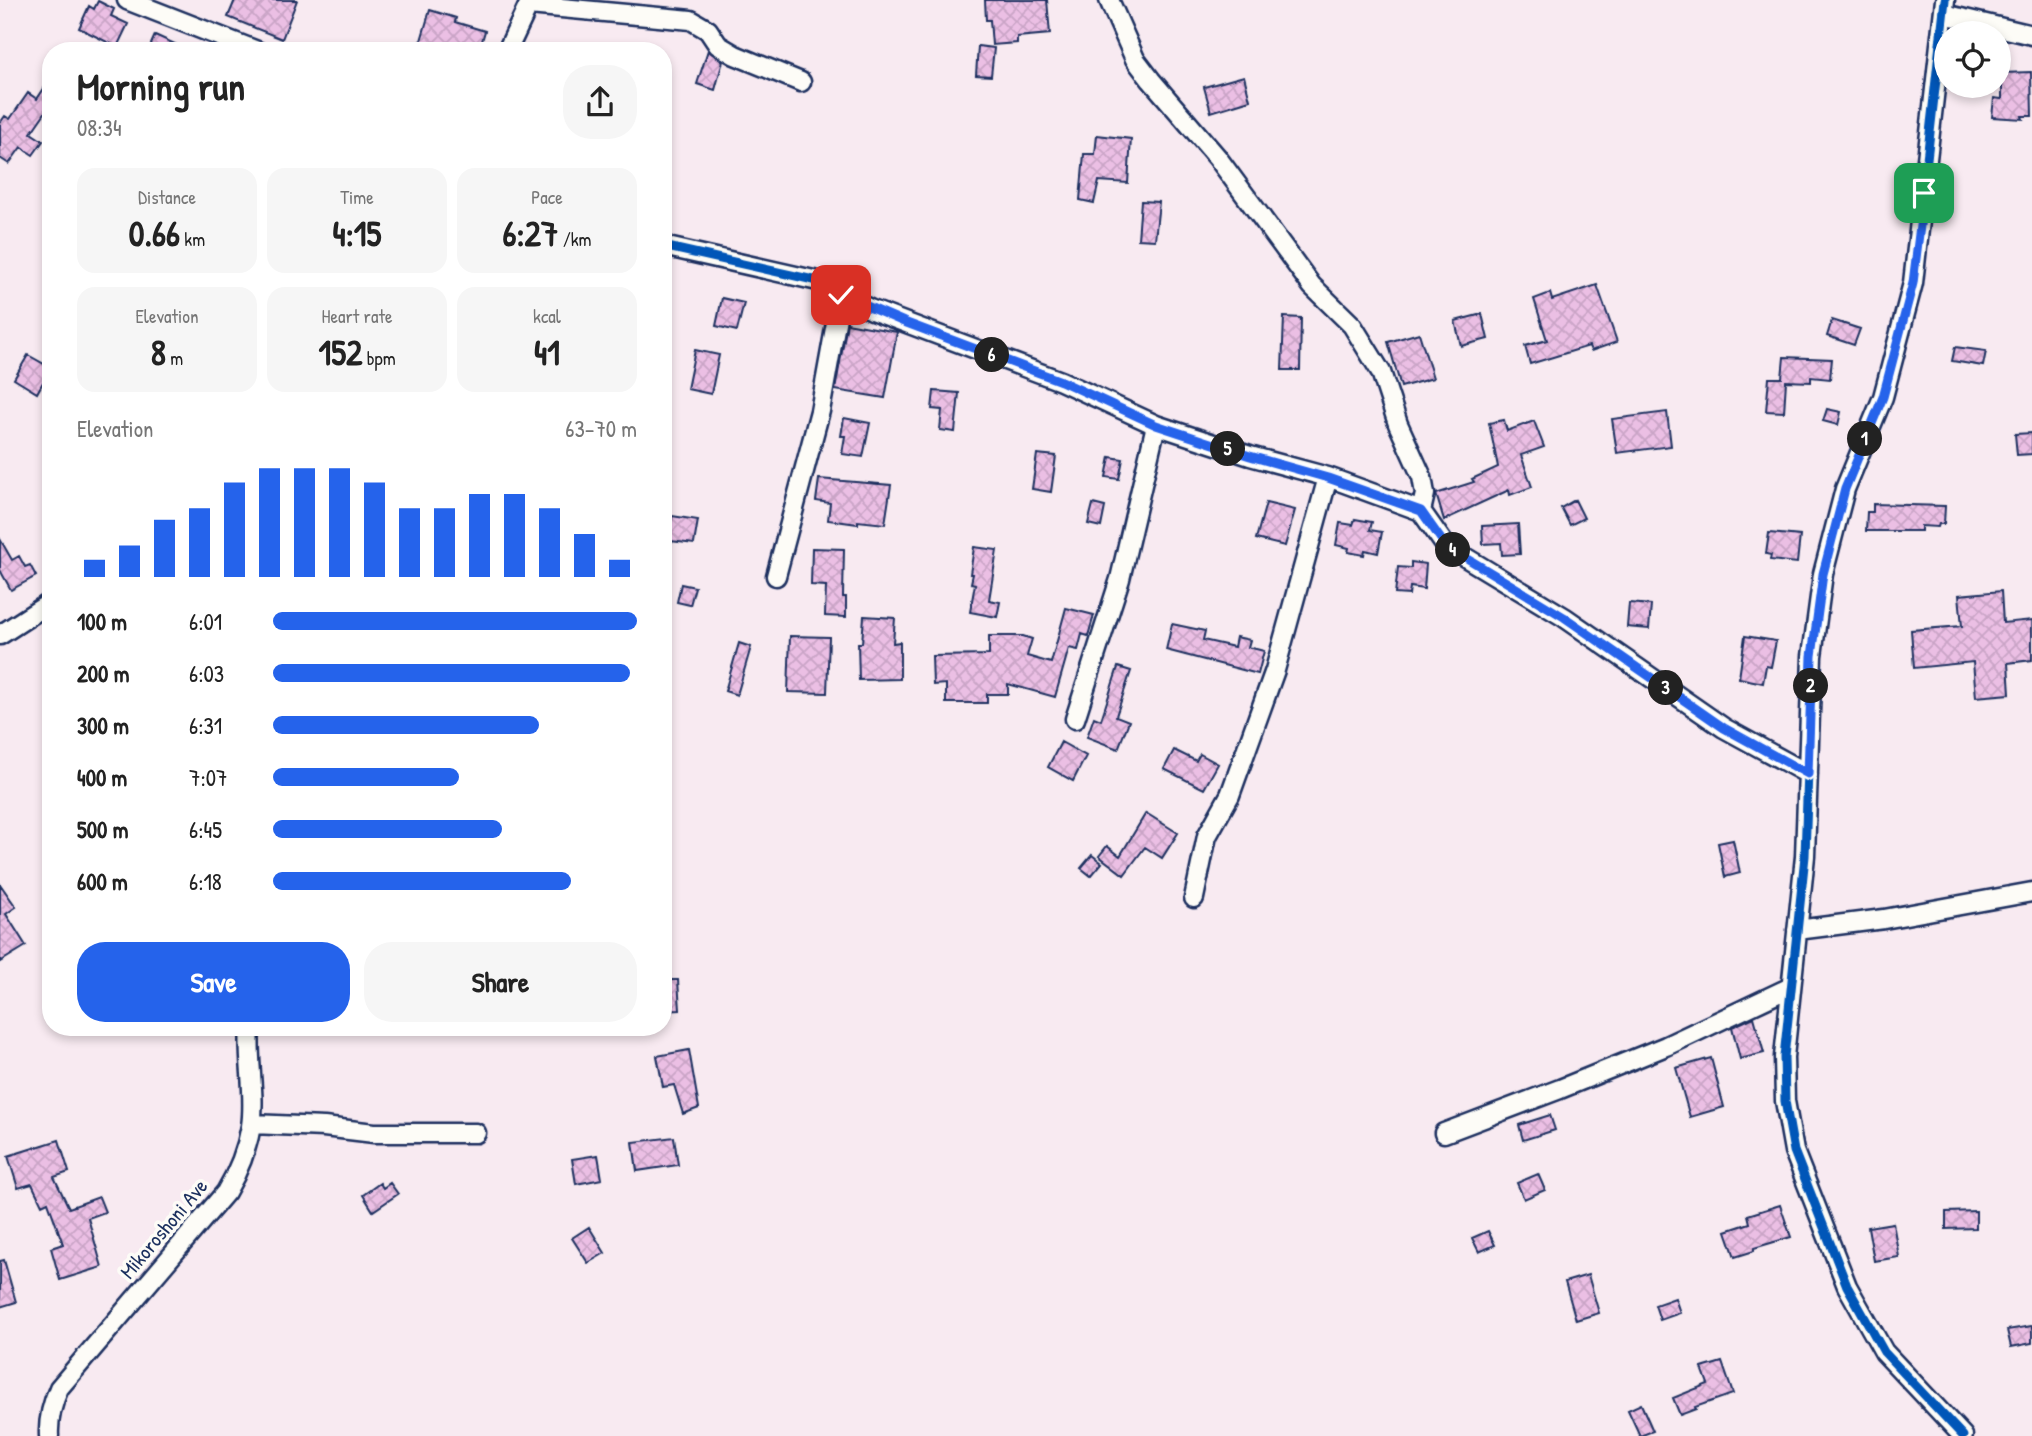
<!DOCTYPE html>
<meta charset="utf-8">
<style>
body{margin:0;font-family:"Patrick Hand",sans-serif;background:#f6f6f6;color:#222;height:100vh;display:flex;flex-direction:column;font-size:26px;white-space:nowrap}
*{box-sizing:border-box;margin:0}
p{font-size:23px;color:#767676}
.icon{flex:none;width:38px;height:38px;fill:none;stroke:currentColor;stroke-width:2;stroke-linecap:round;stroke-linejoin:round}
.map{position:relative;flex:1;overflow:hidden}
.drawer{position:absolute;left:42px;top:42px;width:630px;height:994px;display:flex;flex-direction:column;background:#fff;border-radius:28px;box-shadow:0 4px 10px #0003}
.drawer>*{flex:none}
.buttons{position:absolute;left:1934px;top:21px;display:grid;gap:14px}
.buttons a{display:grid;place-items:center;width:77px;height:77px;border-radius:50%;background:#fff;box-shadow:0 4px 10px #0003;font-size:35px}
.pin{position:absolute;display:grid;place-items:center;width:60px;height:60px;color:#fff;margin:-30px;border-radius:14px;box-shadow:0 4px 10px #0006}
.km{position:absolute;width:35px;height:35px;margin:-18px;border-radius:50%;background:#222;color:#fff;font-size:19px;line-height:35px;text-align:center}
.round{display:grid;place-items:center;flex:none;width:74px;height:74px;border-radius:28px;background:#f6f6f6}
.headline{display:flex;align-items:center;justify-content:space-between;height:119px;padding:0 35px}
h1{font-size:38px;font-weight:800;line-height:52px}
.figures{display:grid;grid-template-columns:repeat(3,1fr);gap:10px;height:119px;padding:7px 35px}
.figures div{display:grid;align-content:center;border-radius:18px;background:#f6f6f6;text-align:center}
.figures b{font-size:35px;font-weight:800}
.figures small{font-size:19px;font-weight:400}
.figures p{font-size:19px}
.chart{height:196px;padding:14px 35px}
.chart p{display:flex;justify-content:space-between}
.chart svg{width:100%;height:126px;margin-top:7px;stroke:#2563eb;stroke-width:6}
.action{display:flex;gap:14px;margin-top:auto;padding:14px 35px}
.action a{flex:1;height:80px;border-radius:28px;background:#2563eb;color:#fff;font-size:28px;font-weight:800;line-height:80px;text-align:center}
.action a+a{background:#f6f6f6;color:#222}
ul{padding:0 35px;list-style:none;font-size:23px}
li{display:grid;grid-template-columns:112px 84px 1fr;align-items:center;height:52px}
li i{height:18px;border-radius:9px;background:#2563eb}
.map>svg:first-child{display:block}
.building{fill:url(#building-cross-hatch);stroke:#1b2f5e;stroke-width:2}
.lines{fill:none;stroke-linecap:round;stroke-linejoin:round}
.minor-casing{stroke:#1b2f5e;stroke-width:23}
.minor{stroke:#fdfcf7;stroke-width:18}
.cycleway-casing{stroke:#fdfcf7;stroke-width:13}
.cycleway{stroke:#0057b8;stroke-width:9}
.route-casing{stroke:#fff;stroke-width:14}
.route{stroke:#2563eb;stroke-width:9}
.labels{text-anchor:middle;stroke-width:7;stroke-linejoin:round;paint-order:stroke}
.street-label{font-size:21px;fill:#1b2f5e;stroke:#fdfcf7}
</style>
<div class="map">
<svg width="2032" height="1436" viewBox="0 0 2032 1436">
<defs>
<pattern id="building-cross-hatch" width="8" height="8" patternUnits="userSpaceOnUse" patternTransform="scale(1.75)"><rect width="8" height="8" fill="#ebbfe4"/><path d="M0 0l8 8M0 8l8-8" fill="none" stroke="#c9a4c6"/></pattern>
</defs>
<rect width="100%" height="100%" fill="#f8eaf1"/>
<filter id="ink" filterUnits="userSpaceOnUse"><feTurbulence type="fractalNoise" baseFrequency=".0143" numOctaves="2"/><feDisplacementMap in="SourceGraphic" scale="14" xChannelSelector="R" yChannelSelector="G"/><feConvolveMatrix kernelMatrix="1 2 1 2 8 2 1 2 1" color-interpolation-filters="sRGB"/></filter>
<g filter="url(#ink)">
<!-- building -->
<path class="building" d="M235 0H297L282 39 228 17Z
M985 0H1047L1050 34 1017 37V43L992 45 990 20H986Z
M98 1 114 9 111 16 128 24 117 47 79 28 89 6 94 9Z
M430 10 456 18 455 22 485 31 479 51H418Z
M155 35 190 51H148Z
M978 46 994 48 991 76 976 75Z
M708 50 723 61 715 90 697 84Z
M2031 72 2032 116H2022L2023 119 1992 117 1994 98 2002 99V73Z
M1244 76 1250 100 1211 112 1204 87Z
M51 78V104L31 133 43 141 33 155 21 147 9 164 0 158V123L5 116 10 119 28 93 37 99Z
M1097 135 1131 139 1128 183 1099 181 1094 203 1080 200 1084 154H1095Z
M1141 201 1159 202 1155 240 1138 239Z
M1597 285 1617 342 1591 351 1589 346 1530 364 1525 346 1547 340 1534 299 1550 293 1552 300Z
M722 298 744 303 737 331 716 326Z
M1482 314 1488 339 1461 346 1455 321Z
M1284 317 1301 318 1300 370H1282Z
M1832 320 1860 329 1854 345 1827 336Z
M847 323 897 332 885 398 835 390Z
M1419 333 1433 378 1401 387 1388 342Z
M1955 347 1986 351 1983 366 1952 361Z
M695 350 719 355 711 394 687 389Z
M28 355 51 368 37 393 14 379Z
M1784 357 1832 359 1830 379 1811 377V382L1786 381 1784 412 1766 411 1769 378H1782Z
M934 391 959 393 955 432 940 430 942 410 932 409Z
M1827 409 1841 412 1838 425 1823 421Z
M1667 412 1671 446 1617 453 1612 419Z
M844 418 870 423 863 457 842 454 845 436H841Z
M1504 420 1507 431 1534 421 1544 447 1521 455 1532 487 1510 495 1509 490 1444 520 1436 494 1474 482 1472 479 1498 467 1489 423Z
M2032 433V454L2017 455 2015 434Z
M1037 454 1056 456 1051 492 1032 489Z
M1110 457 1123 459 1119 479 1106 477Z
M819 479 891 485 885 524 858 521V524L828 520 830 503 816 501Z
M1575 500 1584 518 1570 525 1561 508Z
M1266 503 1295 510 1285 546 1256 539Z
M1093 504 1105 507 1101 527 1088 524Z
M1873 504 1945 506 1944 524H1939L1938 527 1921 526V531H1866L1867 512H1873Z
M672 516 698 520 694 544 663 540V523L671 524Z
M1355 519 1372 522 1370 530 1382 532 1378 553 1365 550 1364 555 1348 552 1349 548 1336 545 1340 523 1353 525Z
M1518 524 1520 554 1502 555 1501 543 1483 544 1482 526Z
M1769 533 1800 536 1797 563 1770 560 1771 555 1766 554Z
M0 539 12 560 19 556 25 567 30 565 36 576 11 590 0 570Z
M974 547 997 550 989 600 1000 602 997 617 970 612 975 584 971 583 973 574H970Z
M812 548 844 549 843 597H846V617L825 616 826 586 811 585Z
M1411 562 1426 564 1424 589 1410 587 1409 595 1395 594 1398 567 1411 568Z
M681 584 695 587 690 605 677 602Z
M2001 591 2003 623 2032 620V660L2008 663 2010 694 1976 697 1973 662 1914 668 1911 630 1962 626 1959 595Z
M1629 603 1651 605 1649 629 1627 627Z
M1066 608 1094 615 1088 636 1082 634 1078 650 1069 648 1055 697 1008 684V694H987V703H946V684L933 685 932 656 989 655V636H1023L1032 639 1027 656 1051 663Z
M864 616 895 618 893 643 900 642V679L859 680 858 643H862Z
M1172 624 1205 631 1203 640 1234 647 1236 637 1250 640 1248 647 1264 651 1258 674 1166 650Z
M790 636 829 637 827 693 788 692Z
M1745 636 1776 641 1771 667 1766 666 1763 683 1739 678Z
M739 643 751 647 737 695 725 691Z
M1118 667 1131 671 1116 716 1129 721 1118 749 1087 737 1094 717 1101 720Z
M1061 742 1086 756 1073 781 1048 767Z
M1174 750 1196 761 1200 754 1218 764 1204 789 1164 769Z
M1146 813 1178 833 1162 858 1145 847 1124 875 1099 856 1107 846 1120 856Z
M1733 840 1740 873 1725 877 1718 843Z
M1092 855 1102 863 1091 876 1081 868Z
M0 884 16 907 6 914 26 946 0 962Z
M663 980H678L680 1010 663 1011Z
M1754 1017 1764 1053 1740 1059 1732 1027Z
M689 1050 699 1108 683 1114 674 1085 663 1087 657 1056Z
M1711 1058 1724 1107 1690 1117 1676 1068Z
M1550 1115 1555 1130 1523 1140 1519 1125Z
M674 1137 678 1165 637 1171 633 1142Z
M59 1140 69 1172 54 1177 69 1208 99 1197 105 1212 88 1218 102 1267 60 1280 51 1248 63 1244 48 1202 42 1205 32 1184 18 1188 8 1156Z
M598 1155 602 1179 576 1184 572 1159Z
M1538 1174 1545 1190 1524 1199 1517 1183Z
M380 1183 383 1188 390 1183 398 1194 373 1211 363 1195Z
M1780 1205 1791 1237 1754 1248V1251L1735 1257 1726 1231 1750 1223 1748 1215Z
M1976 1211V1228L1946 1229V1212Z
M1893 1223 1899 1257 1874 1261 1868 1227Z
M589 1227 605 1253 588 1263 572 1238Z
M1488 1231 1495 1245 1479 1252 1472 1238Z
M4 1260 16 1302 0 1307V1261Z
M1588 1275 1599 1313 1576 1320 1565 1282Z
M1675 1298 1680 1313 1660 1320 1655 1305Z
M2032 1326V1343L2011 1347 2007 1330Z
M1722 1362 1733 1394 1695 1407 1696 1409 1680 1415 1673 1398 1708 1384 1702 1368Z
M1641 1404 1653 1431 1640 1436 1628 1410Z"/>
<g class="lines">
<!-- minor casing -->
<g class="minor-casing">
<path id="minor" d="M127 0 257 51
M1109 0 1135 59 1151 80 1217 157 1312 286 1352 325 1381 372 1398 424 1422 477 1425 494 1421 511
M1945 0 1913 283 1883 397 1845 489 1823 574 1812 656 1805 856 1784 1057 1785 1101 1794 1151 1847 1286 1884 1352 1963 1436
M529 5 691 20 708 30 718 45 735 55 801 82
M1944 14 2032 35
M507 51 531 0
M663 246 818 281 841 295 872 310 1061 381 1156 425 1250 456 1328 477 1421 511 1445 545 1564 617 1724 728 1808 774
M776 576 820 411 841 295
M0 635 51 602
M1075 719 1120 579 1156 425
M1194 898 1207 836 1230 795 1275 670 1328 477
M1797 930 1884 919 2032 892
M252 1124 324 1127 374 1133H476
M1444 1133 1560 1089 1666 1046 1791 987
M49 1436C48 1418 52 1404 59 1388L226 1192C238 1172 247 1149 251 1126 256 1094 247 1060 250 1027"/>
</g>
<!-- minor -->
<use href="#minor" class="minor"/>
<!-- cycleway casing -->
<g class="cycleway-casing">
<path id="cycleway" d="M1945 0 1913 283 1883 397 1845 489 1823 574 1812 656 1805 856 1784 1057 1785 1101 1794 1151 1847 1286 1884 1352 1963 1436
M663 246 818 281 841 295 872 310 1061 381 1156 425 1250 456 1328 477 1421 511 1445 545 1564 617 1724 728 1808 774"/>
</g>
<!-- cycleway -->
<use href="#cycleway" class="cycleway"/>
</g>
</g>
<g class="lines" filter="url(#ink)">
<!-- route casing -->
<g class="route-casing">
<path id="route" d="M841 295 904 322 1061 381 1156 425 1250 456 1328 478 1421 511 1445 545 1564 617 1724 728 1808 774 1812 656 1823 574 1845 489 1883 397 1913 283 1924 193"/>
</g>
<!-- route -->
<use href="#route" class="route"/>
</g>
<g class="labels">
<!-- street labels -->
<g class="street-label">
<text transform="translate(164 1229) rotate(-50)" y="7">Mikoroshoni Ave</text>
</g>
</g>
</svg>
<div class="buttons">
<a><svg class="icon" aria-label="locate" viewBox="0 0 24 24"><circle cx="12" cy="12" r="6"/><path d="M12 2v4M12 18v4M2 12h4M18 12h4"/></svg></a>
</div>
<div class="pin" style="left:1924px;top:193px;background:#1e9e55"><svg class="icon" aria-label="arrive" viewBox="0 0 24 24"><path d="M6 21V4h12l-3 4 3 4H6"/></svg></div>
<div class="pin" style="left:841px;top:295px;background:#d93025"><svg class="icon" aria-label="check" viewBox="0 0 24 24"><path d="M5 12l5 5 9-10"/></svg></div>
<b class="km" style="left:1865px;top:439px">1</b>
<b class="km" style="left:1811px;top:686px">2</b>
<b class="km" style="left:1666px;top:688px">3</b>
<b class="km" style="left:1453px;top:550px">4</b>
<b class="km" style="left:1228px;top:449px">5</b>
<b class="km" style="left:992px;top:355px">6</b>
<section class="drawer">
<div class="headline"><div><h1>Morning run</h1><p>08:34</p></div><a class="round"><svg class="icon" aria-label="share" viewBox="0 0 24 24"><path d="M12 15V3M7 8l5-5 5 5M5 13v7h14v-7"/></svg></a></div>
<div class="figures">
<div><p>Distance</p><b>0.66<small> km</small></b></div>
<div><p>Time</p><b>4:15</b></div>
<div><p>Pace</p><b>6:27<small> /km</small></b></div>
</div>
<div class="figures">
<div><p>Elevation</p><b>8<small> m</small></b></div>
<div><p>Heart rate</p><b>152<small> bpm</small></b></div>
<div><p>kcal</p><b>41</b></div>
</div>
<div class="chart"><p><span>Elevation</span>63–70 m</p>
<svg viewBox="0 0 160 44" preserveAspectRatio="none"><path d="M5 44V38M15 44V33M25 44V24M35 44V20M45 44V11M55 44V6M65 44V6M75 44V6M85 44V11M95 44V20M105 44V20M115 44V15M125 44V15M135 44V20M145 44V29M155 44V38"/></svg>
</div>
<ul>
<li><b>100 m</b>6:01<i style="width:100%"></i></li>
<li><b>200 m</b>6:03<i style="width:98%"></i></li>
<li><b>300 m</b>6:31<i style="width:73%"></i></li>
<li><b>400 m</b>7:07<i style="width:51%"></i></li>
<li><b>500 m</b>6:45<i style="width:63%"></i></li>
<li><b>600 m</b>6:18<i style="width:82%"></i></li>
</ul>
<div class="action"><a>Save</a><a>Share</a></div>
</section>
</div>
